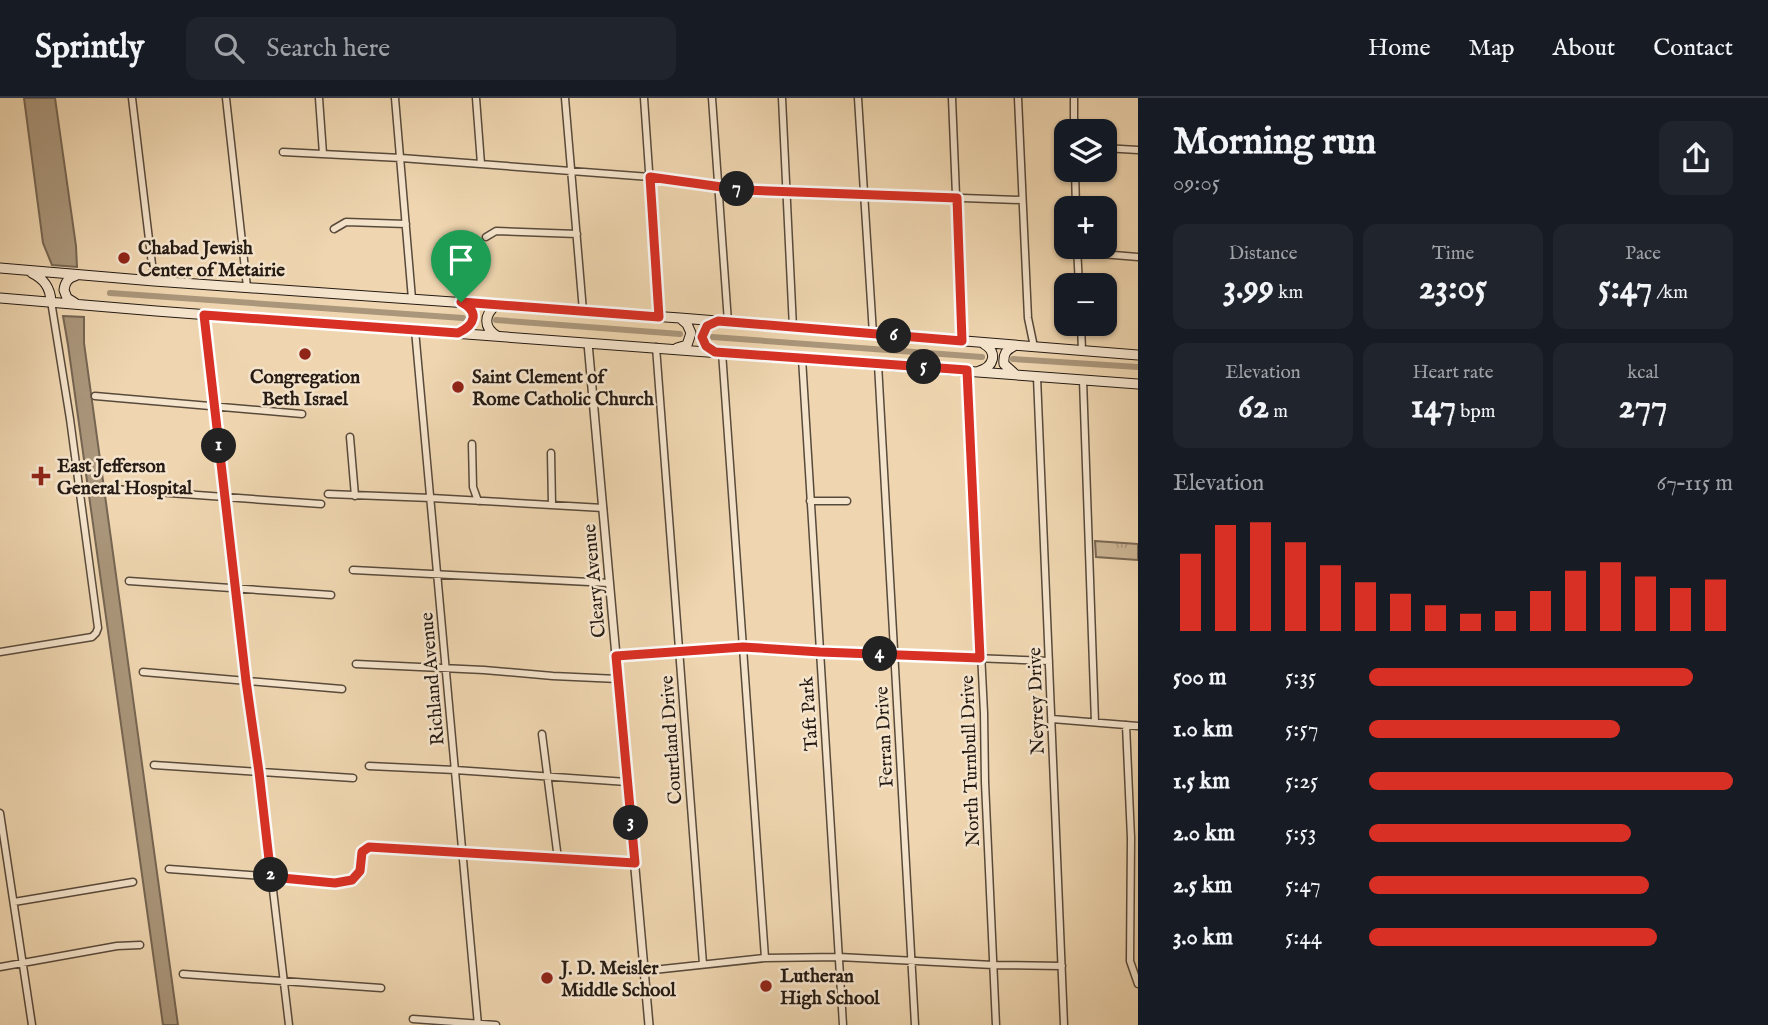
<!DOCTYPE html>
<meta charset="utf-8">
<style>
body{margin:0;font-family:"IM FELL English",serif;background:#20242c;color:#f1f3f6;height:100vh;display:flex;flex-direction:column;font-size:26px;white-space:nowrap}
*{box-sizing:border-box;margin:0}
p{font-size:23px;color:#9ea1a6}
.icon{flex:none;width:38px;height:38px;fill:none;stroke:currentColor;stroke-width:2;stroke-linecap:round;stroke-linejoin:round}
.map{position:relative;flex:1;overflow:hidden}
.sheet{display:flex;flex-direction:column;background:#171b24;width:630px}
.sheet>*{flex:none}
.controls{position:absolute;left:1054px;top:21px;display:grid;gap:14px}
.controls a{display:grid;place-items:center;width:63px;height:63px;border-radius:14px;background:#171b24;box-shadow:0 2px 5px #0004;font-size:35px}
.pin{position:absolute;display:grid;place-items:center;width:60px;height:60px;color:#fff;margin:-72px -30px;border-radius:50% 50% 50% 0;rotate:-45deg;box-shadow:0 0 7px #0007}
.pin .icon{rotate:45deg}
.km{position:absolute;width:35px;height:35px;margin:-18px;border-radius:50%;background:#222;color:#fff;font-size:19px;line-height:35px;text-align:center}
.round{display:grid;place-items:center;flex:none;width:74px;height:74px;border-radius:14px;background:#20242c}
.headline{display:flex;align-items:center;justify-content:space-between;height:119px;padding:0 35px}
h1{font-size:38px;font-weight:700;line-height:52px}
.figures{display:grid;grid-template-columns:repeat(3,1fr);gap:10px;height:119px;padding:7px 35px}
.figures div{display:grid;align-content:center;border-radius:14px;background:#20242c;text-align:center}
.figures b{font-size:35px;font-weight:700}
.figures small{font-size:19px;font-weight:400}
.figures p{font-size:19px}
.chart{height:196px;padding:14px 35px}
.chart p{display:flex;justify-content:space-between}
.chart svg{width:100%;height:126px;margin-top:7px;stroke:#d93025;stroke-width:6}
ul{padding:0 35px;list-style:none;font-size:23px}
li{display:grid;grid-template-columns:112px 84px 1fr;align-items:center;height:52px}
li i{height:18px;border-radius:9px;background:#d93025}
header{display:flex;align-items:center;gap:42px;box-sizing:border-box;height:98px;padding:0 35px;background:#171b24;border-bottom:2px solid #363941}
header strong{font-size:33px}
nav{display:flex;gap:38px;margin-inline-start:auto;font-size:24px}
.search{width:490px;height:63px;background:#20242c;display:flex;align-items:center;gap:18px;box-sizing:border-box;padding:0 24px;border-radius:14px;color:#9ea1a6;font-size:26px}
main{display:flex;flex:1;min-height:0}
.map>svg:first-child{display:block}
.grass{fill:url(#grass-tufts);stroke:#796854;stroke-width:2}
.water{fill:#aa967b;stroke:#756552;stroke-width:2}
.lines{fill:none;stroke-linecap:round;stroke-linejoin:round}
.canal{stroke:#aa967b;stroke-width:6}
.minor-casing{stroke:#584a3b;stroke-width:9}
.tertiary-casing{stroke:#584a3b;stroke-width:10}
.secondary-casing{stroke:#251b14;stroke-width:11}
.minor{stroke:#f5e4cc;stroke-width:6}
.tertiary{stroke:#f5e4cc;stroke-width:7}
.secondary{stroke:#f5e4cc;stroke-width:9}
.route-casing{stroke:#fff;stroke-width:14}
.route{stroke:#d93025;stroke-width:9}
.poi-dot{fill:#8f2418;stroke:#f5e4cc;stroke-width:2.5}
.labels{text-anchor:middle;stroke-width:5;stroke-linejoin:round;paint-order:stroke}
.poi-label{font-size:19px;font-weight:bold;fill:#251b14;stroke:#f5e4cc;text-anchor:start}
.street-label{font-size:19px;fill:#251b14;stroke:#f5e4cc}
</style>
<header>
<strong>Sprintly</strong>
<div class="search"><svg class="icon" aria-label="search" viewBox="0 0 24 24"><circle cx="10" cy="10" r="6"/><path d="M15 15l6 6"/></svg>Search here</div>
<nav><a>Home</a><a>Map</a><a>About</a><a>Contact</a></nav>
</header>
<main>
<div class="map">
<svg width="1138" height="927" viewBox="0 0 1138 927">
<defs>
<pattern id="grass-tufts" width="24" height="20" patternUnits="userSpaceOnUse" patternTransform="scale(1.75)"><rect width="24" height="20" fill="#cdb695"/><path d="M3 7l-1-3M5 7V3M7 7l1-3M15 17l-1-3M17 17v-4M19 17l1-3" fill="none" stroke="#b09c80"/></pattern>
</defs>
<rect width="100%" height="100%" fill="#efd6b0"/>
<filter id="stains"><feTurbulence type="fractalNoise" baseFrequency=".00286" numOctaves="4"/><feColorMatrix values="0 0 0 0 .2 0 0 0 0 .09 0 0 0 0 .02 0 0 0 .5 -.17"/></filter>
<radialGradient id="worn" r=".72"><stop offset=".6" stop-color="#630" stop-opacity="0"/><stop offset="1" stop-color="#630" stop-opacity=".3"/></radialGradient>
<!-- grass -->
<path class="grass" d="M1095 443 1138 446V462L1096 459Z"/>
<!-- water -->
<path class="water" d="M24 0H55L76 148 77 169 52 167 43 145Z
M63 218 84 219V245L178 927H163L68 247Z"/>
<g class="lines">
<!-- canal -->
<path class="canal" d="M110 195 463 220
M496 222 680 236
M712 239 982 259
M1013 261 1138 269"/>
<!-- minor casing -->
<g class="minor-casing">
<path id="minor" d="M132 0 154 183
M226 0 247 189
M319 0 323 56
M395 0 412 201
M476 0 481 66
M565 0 583 213
M644 0 659 219
M712 0 728 224
M782 0 793 230
M858 0 873 236
M952 0 962 243
M1018 0 1028 220 1034 249
M1074 0V33
M1104 50 1138 52
M283 54 401 60 650 79 743 92 1021 102
M1075 72 1076 110
M334 131 346 124 406 126
M486 139 496 133 577 136
M1077 149 1079 187
M1077 154 1138 159
M204 217 246 583 259 674 289 927
M1081 226 1082 253
M415 232 478 927
M656 249 703 866
M722 254 765 860
M802 260 843 927
M878 266 915 927
M967 272 984 615 985 684 996 927
M1037 279 1064 927
M1083 282 1095 624
M95 298 302 316
M350 339 355 398
M472 346 473 389 478 403
M551 355 552 407
M114 391 321 406
M328 396 431 400 603 410
M810 403H847
M353 472 609 485
M129 483 331 497
M0 554 92 539 96 535 98 530 70 321 51 203
M616 558 743 549 820 554 1049 563
M356 566 484 572 553 578 618 581
M143 574 342 591
M1052 621 1138 628
M1126 627 1131 740 1130 863 1138 886
M542 636 558 761
M154 667 353 680
M369 668 455 672 627 684
M0 715 32 927
M169 771 346 784C362 779 359 767 362 754L369 749 635 765
M14 804 133 784
M0 869 117 848 140 847
M644 873 765 860 839 859 993 867 1062 868
M183 876 381 890
M413 921 496 927"/>
</g>
<!-- tertiary casing -->
<g class="tertiary-casing">
<path id="tertiary" d="M588 245 649 927"/>
</g>
<!-- secondary casing -->
<g class="secondary-casing">
<path id="secondary" d="M0 170 154 183 680 220 1138 257
M32 175C44 181 50 189 51 203
M0 200 156 213 1138 286
M75 205 67 200 64 192C65 184 68 180 75 178
M496 207C484 217 483 229 497 238
M460 234C477 226 479 213 462 204
M1014 248C1006 252 1003 256 1004 266L1015 276
M677 250 687 247 691 235 687 226 680 220
M713 253 706 248 702 239 707 228 717 224
M979 273C994 269 998 254 984 246"/>
</g>
<!-- minor -->
<use href="#minor" class="minor"/>
<!-- tertiary -->
<use href="#tertiary" class="tertiary"/>
<!-- secondary -->
<use href="#secondary" class="secondary"/>
</g>
<g class="lines">
<!-- route casing -->
<g class="route-casing">
<path id="route" d="M650 79 743 92 957 100 962 243 718 223 707 228 702 239 706 248 715 254 967 272 980 560 820 554 743 549 616 558 635 765 369 749 362 754 360 773 352 782 335 785 271 779 259 674 246 583 204 217 458 235C475 227 480 214 461 204L659 219Z"/>
</g>
<!-- route -->
<use href="#route" class="route"/>
</g>
<!-- markers -->
<g class="poi-dot">
<circle cx="124" cy="160" r="7"/>
<circle cx="305" cy="256" r="7"/>
<circle cx="458" cy="289" r="7"/>
<path d="M37.5 367.5h7v7h7v7h-7v7h-7v-7h-7v-7h7z"/>
<circle cx="547" cy="880" r="7"/>
<circle cx="766" cy="888" r="7"/>
</g>
<g class="labels">
<!-- poi labels -->
<g class="poi-label">
<text x="138" y="156">Chabad Jewish<tspan x="138" dy="22">Center of Metairie</tspan></text>
<text x="305" y="285" text-anchor="middle">Congregation<tspan x="305" dy="22">Beth Israel</tspan></text>
<text x="472" y="285">Saint Clement of<tspan x="472" dy="22">Rome Catholic Church</tspan></text>
<text x="57" y="374">East Jefferson<tspan x="57" dy="22">General Hospital</tspan></text>
<text x="561" y="876">J. D. Meisler<tspan x="561" dy="22">Middle School</tspan></text>
<text x="780" y="884">Lutheran<tspan x="780" dy="22">High School</tspan></text>
</g>
<!-- street labels -->
<g class="street-label">
<text transform="translate(593 483) rotate(-95)" y="7">Cleary Avenue</text>
<text transform="translate(431 581) rotate(-95)" y="7">Richland Avenue</text>
<text transform="translate(1035 603) rotate(-92)" y="7">Neyrey Drive</text>
<text transform="translate(808 616) rotate(-94)" y="7">Taft Park</text>
<text transform="translate(883 639) rotate(-93)" y="7">Ferran Drive</text>
<text transform="translate(670 642) rotate(-94)" y="7">Courtland Drive</text>
<text transform="translate(969 663) rotate(-92)" y="7">North Turnbull Drive</text>
</g>
</g>
<rect width="100%" height="100%" filter="url(#stains)"/>
<rect width="100%" height="100%" fill="url(#worn)"/>
</svg>
<div class="controls">
<a><svg class="icon" aria-label="layers" viewBox="0 0 24 24"><path d="M12 4l9 5-9 5-9-5zM3 14l9 5 9-5"/></svg></a>
<a>+</a>
<a>−</a>
</div>
<div class="pin" style="left:461px;top:204px;background:#1e9e55"><svg class="icon" aria-label="arrive" viewBox="0 0 24 24"><path d="M6 21V4h12l-3 4 3 4H6"/></svg></div>
<b class="km" style="left:219px;top:348px">1</b>
<b class="km" style="left:271px;top:777px">2</b>
<b class="km" style="left:631px;top:725px">3</b>
<b class="km" style="left:880px;top:556px">4</b>
<b class="km" style="left:924px;top:269px">5</b>
<b class="km" style="left:894px;top:238px">6</b>
<b class="km" style="left:737px;top:91px">7</b>
</div>
<section class="sheet">
<div class="headline"><div><h1>Morning run</h1><p>09:05</p></div><a class="round"><svg class="icon" aria-label="share" viewBox="0 0 24 24"><path d="M12 15V3M7 8l5-5 5 5M5 13v7h14v-7"/></svg></a></div>
<div class="figures">
<div><p>Distance</p><b>3.99<small> km</small></b></div>
<div><p>Time</p><b>23:05</b></div>
<div><p>Pace</p><b>5:47<small> /km</small></b></div>
</div>
<div class="figures">
<div><p>Elevation</p><b>62<small> m</small></b></div>
<div><p>Heart rate</p><b>147<small> bpm</small></b></div>
<div><p>kcal</p><b>277</b></div>
</div>
<div class="chart"><p><span>Elevation</span>67–115 m</p>
<svg viewBox="0 0 160 44" preserveAspectRatio="none"><path d="M5 44V17M15 44V7M25 44V6M35 44V13M45 44V21M55 44V27M65 44V31M75 44V35M85 44V38M95 44V37M105 44V30M115 44V23M125 44V20M135 44V25M145 44V29M155 44V26"/></svg>
</div>
<ul>
<li><b>500 m</b>5:35<i style="width:89%"></i></li>
<li><b>1.0 km</b>5:57<i style="width:69%"></i></li>
<li><b>1.5 km</b>5:25<i style="width:100%"></i></li>
<li><b>2.0 km</b>5:53<i style="width:72%"></i></li>
<li><b>2.5 km</b>5:47<i style="width:77%"></i></li>
<li><b>3.0 km</b>5:44<i style="width:79%"></i></li>
</ul>
</section>
</main>
